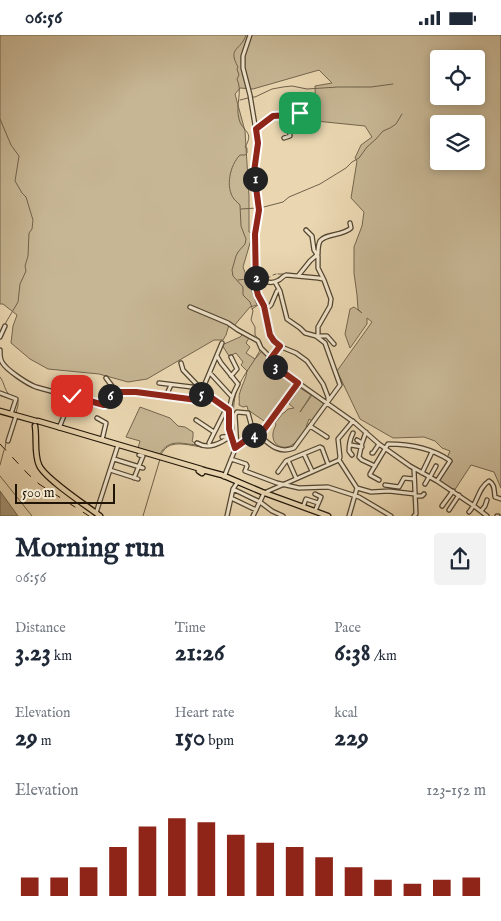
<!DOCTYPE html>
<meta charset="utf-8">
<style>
body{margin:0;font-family:"IM FELL English",serif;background:#f2f2f3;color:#1f2937;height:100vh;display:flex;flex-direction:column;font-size:19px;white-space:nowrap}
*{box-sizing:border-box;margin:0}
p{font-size:16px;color:#747a83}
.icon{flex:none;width:28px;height:28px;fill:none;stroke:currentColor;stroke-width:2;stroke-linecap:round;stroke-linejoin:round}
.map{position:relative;height:481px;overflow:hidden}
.sheet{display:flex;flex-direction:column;background:#fff;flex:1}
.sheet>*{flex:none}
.buttons{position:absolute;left:430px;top:15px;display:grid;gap:10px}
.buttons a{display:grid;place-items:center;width:55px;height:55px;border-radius:5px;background:#fff;box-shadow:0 2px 8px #0003;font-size:25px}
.scale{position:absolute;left:15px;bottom:12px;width:100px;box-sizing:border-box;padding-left:5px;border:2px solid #1f1406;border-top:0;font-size:14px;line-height:18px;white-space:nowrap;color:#1f1406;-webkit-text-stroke:4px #f1e5cc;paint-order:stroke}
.pin{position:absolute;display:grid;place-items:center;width:42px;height:42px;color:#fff;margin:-21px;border-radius:10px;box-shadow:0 2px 8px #0006}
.km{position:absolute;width:25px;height:25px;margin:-12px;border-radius:50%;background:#222;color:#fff;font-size:14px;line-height:25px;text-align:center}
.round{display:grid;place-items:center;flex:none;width:52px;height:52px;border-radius:5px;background:#f2f2f3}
.overview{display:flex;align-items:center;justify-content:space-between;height:85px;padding:0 15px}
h1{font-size:28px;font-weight:800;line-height:38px}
.metrics{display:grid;grid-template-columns:repeat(3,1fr);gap:8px;height:85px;padding:5px 15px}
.metrics div{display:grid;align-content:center}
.metrics b{font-size:25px;font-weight:800}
.metrics small{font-size:14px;font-weight:400}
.metrics p{font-size:14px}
.chart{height:140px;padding:10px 15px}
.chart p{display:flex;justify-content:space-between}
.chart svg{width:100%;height:90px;margin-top:5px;stroke:#8f2418;stroke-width:6}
.status{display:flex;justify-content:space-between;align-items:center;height:35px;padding:0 25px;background:#fff;direction:ltr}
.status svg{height:14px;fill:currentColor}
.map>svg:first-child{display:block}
.green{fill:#c7b694;stroke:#73654d;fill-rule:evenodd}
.water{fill:#a59577;stroke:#6f614a}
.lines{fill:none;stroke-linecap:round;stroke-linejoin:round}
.stream{stroke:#6f614a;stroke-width:1}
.minor-casing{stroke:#524531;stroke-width:5.5}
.major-casing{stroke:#1f1406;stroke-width:7}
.minor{stroke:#f1e5cc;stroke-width:3}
.major{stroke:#ead7b1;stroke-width:4.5}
.rail{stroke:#1f1406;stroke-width:1;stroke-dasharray:9 9;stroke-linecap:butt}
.route-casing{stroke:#fff;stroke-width:10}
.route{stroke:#8f2418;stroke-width:6}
</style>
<div class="status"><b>06:56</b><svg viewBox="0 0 49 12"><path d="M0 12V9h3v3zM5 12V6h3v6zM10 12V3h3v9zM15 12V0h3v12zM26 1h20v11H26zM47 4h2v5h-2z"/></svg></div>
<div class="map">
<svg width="501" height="481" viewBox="0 0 501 481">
<rect width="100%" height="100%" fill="#ead7b1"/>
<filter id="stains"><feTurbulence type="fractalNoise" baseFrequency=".004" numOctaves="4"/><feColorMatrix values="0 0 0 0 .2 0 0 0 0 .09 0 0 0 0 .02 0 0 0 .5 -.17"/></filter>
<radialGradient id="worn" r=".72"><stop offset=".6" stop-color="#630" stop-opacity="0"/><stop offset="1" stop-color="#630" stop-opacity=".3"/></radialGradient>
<!-- green -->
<path class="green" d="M0 0H501V453L494 437 471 430 454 456 439 445 451 426 447 423 450 416 442 413 435 406 424 402 393 403 360 384 337 336 372 287 367 283V289L350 313 345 299 350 274 354 272 362 278 358 274 357 260 354 238V212L362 191 364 177 351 163 357 126 355 123 361 110 372 102 365 91 316 86 315 51 332 48 319 35 253 54 240 53 235 59 245 96 249 161V197L253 198 243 232 257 270 250 272 233 292 229 290 226 300 223 305H214L147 344 128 347 99 339 48 334 30 324 11 308 13 291 17 280 3 269H0ZM439 24H476V61H439ZM439 89H476V126H439Z
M243 299 249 303 246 308 250 312 246 318 255 324 262 316 271 325 268 329 295 347V349L267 388 248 375 247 371 243 372 239 370C240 365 238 362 240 357 242 350 246 344 247 336L241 330 243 327 236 318 229 321 222 310 240 302Z
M300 353 311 360 300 377 312 360 324 369 312 386 309 384 306 392 308 393 297 407H296C282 420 266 407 276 390L275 388 283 378H284L288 374 294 373 289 369Z
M140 372 170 383 178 391 185 392 193 397V402L192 406 197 410C182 409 169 403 160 419L138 413 140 406 126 402Z"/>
<!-- water -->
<path class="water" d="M0 456 18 481H0Z"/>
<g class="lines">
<!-- stream -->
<path class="stream" d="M252 62H255L272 54 283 52 292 51 307 54 338 52H371L393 49
M240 65 248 63
M0 84 11 110 19 121 15 146 22 158 26 162 33 185 32 194 29 198 28 221 25 231 26 236 20 249 18 267 5 289
M260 173 283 167 289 162 320 149 346 133 352 127 359 123 367 112 376 104 383 96 390 93 396 89 402 79
M241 174 257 173
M278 239H283
M300 239 311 241
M273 240 276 239
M259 243 270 242
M238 245 254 243
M252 274 258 270
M0 342C5 348 4 356 10 360
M16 378 18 370V365
M210 412 217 411 233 402C235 387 231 371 237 355 243 339 255 327 262 311L261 307 255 300V292L251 285 253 276 250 267 243 260V252L233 241 232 235 236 221 238 217 245 209 246 204 241 191 240 170C238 168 236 166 234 164 225 152 230 130 240 120H245L247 118V113L245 112C255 96 242 97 239 84 235 70 243 57 237 44L239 40 237 34 238 32C227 12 241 16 246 0
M5 414 6 407
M161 420C168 403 187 410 201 412
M0 430 4 415
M0 441 32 481
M143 481 160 424"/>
<!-- minor casing -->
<g class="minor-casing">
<path id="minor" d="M250 0 243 21V33L250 60 258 108 254 137 259 175 255 199 257 256 264 271 269 296 272 304 279 311 296 318 307 326 323 349 328 362V365
M256 94 273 81 317 77
M284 103 290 101 288 80
M306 195 312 201 314 215 318 221V233L324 245 331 264 330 271 318 292V299L317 302
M298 241 310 226 318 219C318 215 318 210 320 206 326 198 343 201 351 193L350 188
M256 244C263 246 272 250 279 245 281 244 283 241 286 240L318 243 323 244
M190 272 228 288 238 295 258 306 261 313 271 323V327L273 330 355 388 379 409 410 431 437 446 474 471 487 481
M265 275 271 270 277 256
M0 302 5 291
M318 302 320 301H327L334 309
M0 315C0 319 0 324 2 327 6 335 28 349 36 352L102 370H106L108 368 112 351 106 343
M217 321 221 328 238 349C225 372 228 389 235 413
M231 322 237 334 231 341
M271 323 279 311
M181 328 183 335 202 355 229 375
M210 338 232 362
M159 348 200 353
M111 355 119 357H136L198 365 222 308
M0 358 16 364 11 379
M166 361 171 350
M97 383 106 388 102 405
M196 385 214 397
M310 391 327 402
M59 393 72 361
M366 397 362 408 359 422 362 425 375 431
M260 401C270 410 279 419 294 413L340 350 325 308 316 301 305 298 300 293 287 284 280 256 275 247
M222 402 231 401
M357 405 362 408
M8 406 16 381
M197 408C209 415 221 408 231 401
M209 408 226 374
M351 410 362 412
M237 411 235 380 237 377 248 378 254 400
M372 418H373L379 409
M304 419 312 436
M352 420 349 416C349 409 350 404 353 398
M114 424 143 433
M231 424 246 429 247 431 245 436 277 448 299 453 328 452 359 462 391 481
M288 425 296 443
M110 435 138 444
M278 437 286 426 320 412 322 413 328 429
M422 438 432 417
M224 442 236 412 253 400H260L298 348
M430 442 436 431
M134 443 143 421 139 420
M379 445 370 440V439L388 409C410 409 431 413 449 425L450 426 437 446
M425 449 429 442
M385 450 399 452 404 443 414 444
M357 453 371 457 389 456 415 459
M233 454 260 467 272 476 283 481
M315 459 321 462 315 476
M415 461H422L424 459
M231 463 256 475
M442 471 453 456
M303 472 306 464 318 468
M449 475 459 460
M481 476 485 471 487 465
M469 477C478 467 478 453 489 446 495 449 494 456 495 462L501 464
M96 478 118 410
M227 481 233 454 237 448
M253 481 264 458 339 425
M349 481 357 453 339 425 340 422 338 404 353 386
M414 481 416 479 414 434
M497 481H498"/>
</g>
<!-- major casing -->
<g class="major-casing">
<path id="major" d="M0 376 36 386
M38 386 201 434
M35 391C37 404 34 419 39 430 44 443 87 471 100 481
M203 435 222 440 262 457 328 481
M199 436 202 438 204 435"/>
</g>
<!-- minor -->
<use href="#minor" class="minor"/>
<!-- major -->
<use href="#major" class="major"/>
<!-- rail -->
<path class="rail" d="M0 409 28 439 39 449 89 481"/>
</g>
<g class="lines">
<!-- route casing -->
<g class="route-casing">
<path id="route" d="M72 361 104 370 108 368 111 355 119 357H136L197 365 202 356 229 375V394L235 413 253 400H260L298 348 272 329 271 323 280 311 274 306 270 300 264 271 258 260 256 252 255 199 259 175 254 137 258 108 256 94 273 81 290 80 300 78"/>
</g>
<!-- route -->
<use href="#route" class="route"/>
</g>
<rect width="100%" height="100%" filter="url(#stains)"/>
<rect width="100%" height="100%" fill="url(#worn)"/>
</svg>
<div class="buttons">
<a><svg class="icon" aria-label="locate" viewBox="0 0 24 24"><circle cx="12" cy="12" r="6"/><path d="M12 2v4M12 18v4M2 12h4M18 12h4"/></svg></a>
<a><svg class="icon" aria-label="layers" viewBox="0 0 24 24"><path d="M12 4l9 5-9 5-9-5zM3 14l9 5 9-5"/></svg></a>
</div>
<div class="scale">500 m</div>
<div class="pin" style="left:300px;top:78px;background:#1e9e55"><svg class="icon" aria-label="arrive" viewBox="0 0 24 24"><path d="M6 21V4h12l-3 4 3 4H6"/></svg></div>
<div class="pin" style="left:72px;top:361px;background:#d93025"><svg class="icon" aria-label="check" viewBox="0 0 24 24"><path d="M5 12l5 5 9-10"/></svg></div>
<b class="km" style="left:255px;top:144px">1</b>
<b class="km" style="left:256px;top:243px">2</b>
<b class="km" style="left:275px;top:332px">3</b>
<b class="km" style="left:254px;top:400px">4</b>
<b class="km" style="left:201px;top:359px">5</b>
<b class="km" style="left:110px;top:361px">6</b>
</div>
<section class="sheet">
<div class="overview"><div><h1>Morning run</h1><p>06:56</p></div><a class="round"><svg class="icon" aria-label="share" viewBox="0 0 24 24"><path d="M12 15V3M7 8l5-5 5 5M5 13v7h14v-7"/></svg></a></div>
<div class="metrics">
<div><p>Distance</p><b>3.23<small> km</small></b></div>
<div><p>Time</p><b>21:26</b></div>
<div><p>Pace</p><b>6:38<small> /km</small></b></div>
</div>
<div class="metrics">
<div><p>Elevation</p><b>29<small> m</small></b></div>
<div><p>Heart rate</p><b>150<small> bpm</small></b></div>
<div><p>kcal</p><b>229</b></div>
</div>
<div class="chart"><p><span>Elevation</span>123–152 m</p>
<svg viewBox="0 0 160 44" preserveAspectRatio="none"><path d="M5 44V35M15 44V35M25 44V30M35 44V20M45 44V10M55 44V6M65 44V8M75 44V14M85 44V18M95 44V20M105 44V25M115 44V30M125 44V36M135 44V38M145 44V36M155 44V35"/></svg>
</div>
</section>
